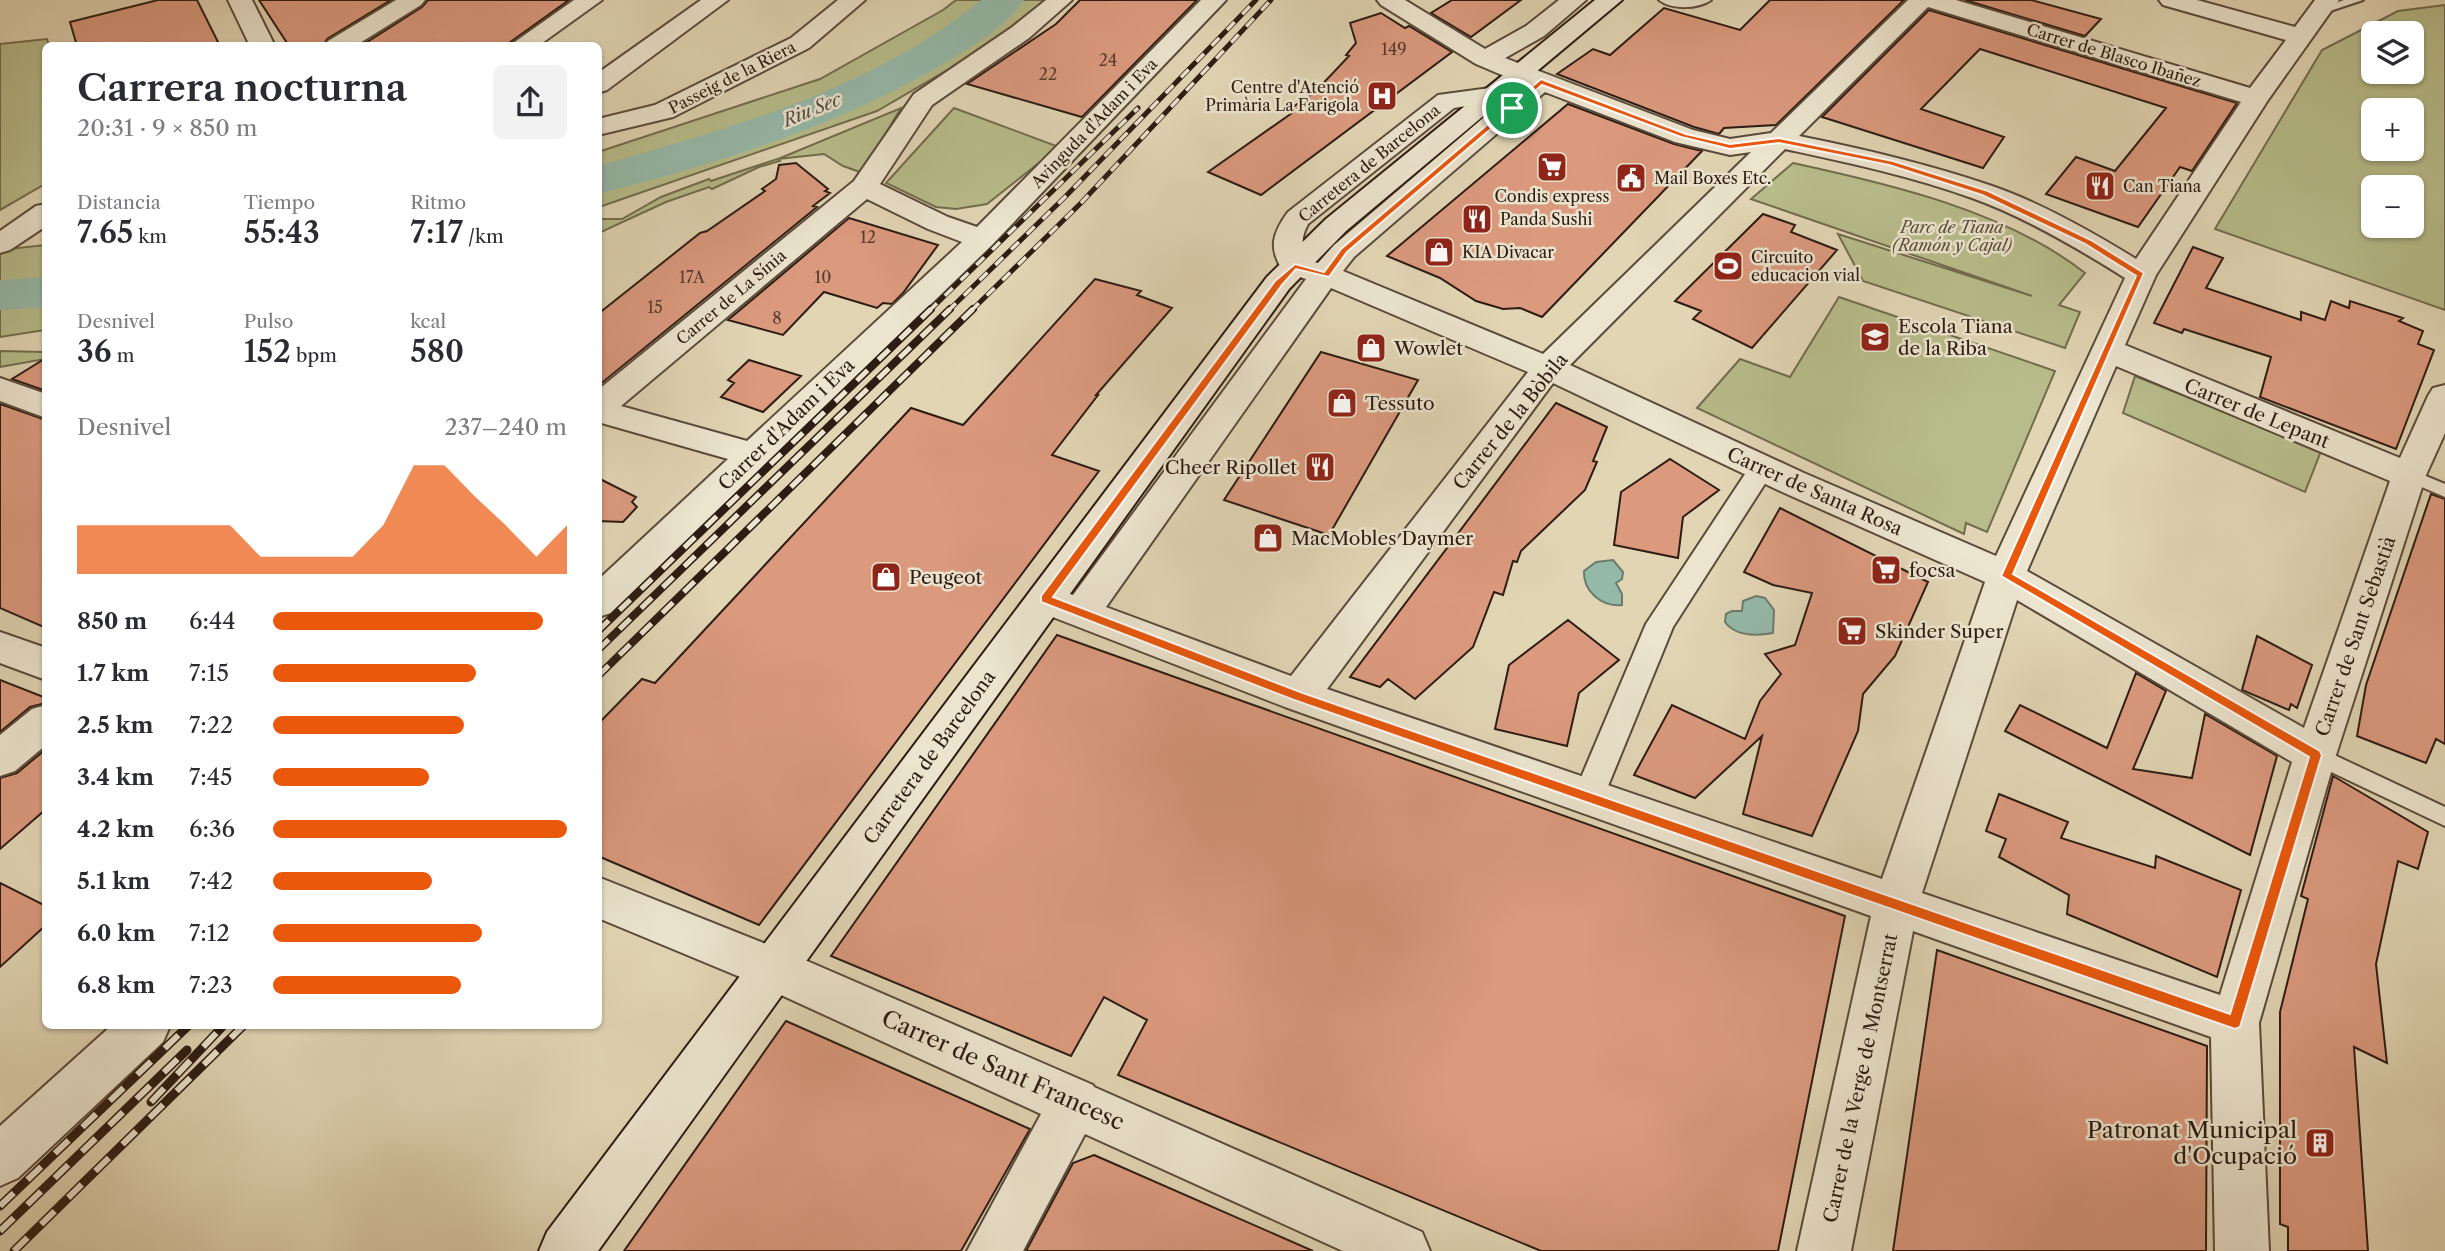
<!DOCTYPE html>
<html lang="es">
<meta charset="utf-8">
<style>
body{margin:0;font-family:"Libre Caslon Text",serif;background:#f2f2f3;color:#2b2b33;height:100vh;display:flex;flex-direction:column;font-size:26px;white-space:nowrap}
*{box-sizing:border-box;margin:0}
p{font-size:23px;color:#7c7c81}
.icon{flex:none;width:38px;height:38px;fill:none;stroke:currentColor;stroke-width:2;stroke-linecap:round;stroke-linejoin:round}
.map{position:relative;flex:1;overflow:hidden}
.details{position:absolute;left:42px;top:42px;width:560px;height:987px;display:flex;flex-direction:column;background:#fff;border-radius:10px;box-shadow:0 2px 5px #0004}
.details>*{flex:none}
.fabs{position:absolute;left:2361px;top:21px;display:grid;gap:14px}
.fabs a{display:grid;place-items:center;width:63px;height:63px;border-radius:10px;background:#fff;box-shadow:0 2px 5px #0004;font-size:35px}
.pin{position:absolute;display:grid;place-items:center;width:60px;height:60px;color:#fff;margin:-30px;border:4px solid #fff;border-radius:50%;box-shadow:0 2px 7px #0007}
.round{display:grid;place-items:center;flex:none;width:74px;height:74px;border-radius:10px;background:#f2f2f3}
.head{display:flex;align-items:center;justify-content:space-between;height:119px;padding:0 35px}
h1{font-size:38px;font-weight:600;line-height:52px}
.metrics{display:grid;grid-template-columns:repeat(3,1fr);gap:10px;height:119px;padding:7px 35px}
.metrics div{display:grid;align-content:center}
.metrics b{font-size:30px;font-weight:600}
.metrics small{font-size:19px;font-weight:400}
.metrics p{font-size:19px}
.chart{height:196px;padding:14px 35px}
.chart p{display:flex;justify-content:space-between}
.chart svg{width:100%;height:126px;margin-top:7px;fill:#ea580c;opacity:.7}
ul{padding:0 35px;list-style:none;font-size:23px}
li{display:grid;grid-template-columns:112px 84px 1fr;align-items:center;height:52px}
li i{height:18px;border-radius:9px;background:#ea580c}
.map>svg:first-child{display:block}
.green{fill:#b7bc8a;stroke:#726c4e;stroke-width:2;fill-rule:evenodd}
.water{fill:#95b9a9;stroke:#6b7a6d;stroke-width:2}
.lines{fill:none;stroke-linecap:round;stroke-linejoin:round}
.river{fill:#95b9a9;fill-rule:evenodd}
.building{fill:#db997e;stroke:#2d1c13;stroke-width:2}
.service-casing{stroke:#5a4a3b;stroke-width:4}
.pedestrian-casing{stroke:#5a4a3b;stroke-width:4}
.minor-casing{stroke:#5a4a3b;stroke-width:4}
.secondary-casing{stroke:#2d1c13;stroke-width:4}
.service{fill:#ece4ce;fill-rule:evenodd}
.pedestrian{fill:#ece4ce;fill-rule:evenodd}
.minor{fill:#ece4ce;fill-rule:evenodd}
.secondary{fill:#ece4ce;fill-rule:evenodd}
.rail-far2-casing{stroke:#2d1c13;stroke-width:5}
.rail-far1-casing{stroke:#2d1c13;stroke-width:8}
.rail-casing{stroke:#2d1c13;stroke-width:9}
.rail-far2{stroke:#ece4ce;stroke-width:3.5;stroke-dasharray:11;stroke-linecap:butt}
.rail-far1{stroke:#ece4ce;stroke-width:5;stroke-dasharray:15;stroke-linecap:butt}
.rail{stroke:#ece4ce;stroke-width:6;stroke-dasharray:19;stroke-linecap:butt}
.route{fill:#ea580c;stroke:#fff;stroke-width:2;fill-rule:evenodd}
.labels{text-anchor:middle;stroke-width:5;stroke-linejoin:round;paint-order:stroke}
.number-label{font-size:16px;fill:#583b2e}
.far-street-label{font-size:16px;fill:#2d1c13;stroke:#ece4ce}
.far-poi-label{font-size:16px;fill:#2d1c13;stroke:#ece4ce;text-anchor:start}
.far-park-label{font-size:16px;font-style:italic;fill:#564c37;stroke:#ece4ce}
.far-water-label{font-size:18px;font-style:italic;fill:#4c4b40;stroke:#ece4ce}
.poi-label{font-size:19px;fill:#2d1c13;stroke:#ece4ce;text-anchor:start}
.street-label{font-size:19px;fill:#2d1c13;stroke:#ece4ce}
.near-street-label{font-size:23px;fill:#2d1c13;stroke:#ece4ce}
.near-poi-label{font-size:23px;fill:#2d1c13;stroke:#ece4ce;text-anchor:end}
</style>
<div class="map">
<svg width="2445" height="1251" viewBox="0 0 2445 1251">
<rect width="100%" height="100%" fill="#e1d5b4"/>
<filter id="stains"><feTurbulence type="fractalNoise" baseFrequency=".00286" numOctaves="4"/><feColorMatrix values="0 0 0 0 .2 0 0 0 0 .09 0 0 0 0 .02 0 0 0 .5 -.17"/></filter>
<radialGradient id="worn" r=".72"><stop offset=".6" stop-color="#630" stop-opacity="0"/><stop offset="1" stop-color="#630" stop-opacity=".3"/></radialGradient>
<!-- green -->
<path class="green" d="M956 0H1047L1014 31 877 111 599 207 598 152 820 79 943 10Z
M2445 5V310L2215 229 2322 50 2398 11ZM2373 33H2412V72H2373ZM2373 110H2412V149H2373ZM2373 187H2412V226H2373Z
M47 39 49 45 46 46 45 184 0 210V44Z
M901 108 865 168 860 172 843 166 824 154 778 159Z
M954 108 1059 147 987 204 956 209 936 207 886 183Z
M777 159 780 161 759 167 712 189 709 187 666 202 599 233V219H622L661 197 709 179 711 181Z
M1793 163C1890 184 2006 211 2085 273L2059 305 2080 312 2065 348 1863 281 1838 234 2032 296 1751 199Z
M45 245V330L0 337V250Z
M1839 297 2055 371 1987 532 1966 523 1964 534 1697 408 1740 359 1790 377Z
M0 351 45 352V359L0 367Z
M2135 376 2321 451 2305 492 2123 413Z"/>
<!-- water -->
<path class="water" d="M1613 560 1623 572 1622 579 1616 583 1622 594V605C1601 607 1583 591 1584 571L1596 562Z
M1756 596 1765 598 1774 610 1773 633C1756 636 1735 636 1725 622L1726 614 1732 611H1742L1743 601Z"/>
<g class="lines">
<!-- river -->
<path class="river" d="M981 0H1024C1008 24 979 42 955 57 847 123 721 163 598 194V166C731 128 873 89 981 0Z
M46 277V307L0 310V280Z"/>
</g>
<!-- building -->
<path class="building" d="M158 0H197L220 46H77L70 22Z
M259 0H391L327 39 323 46H289Z
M428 0H569L505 46H361L422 7Z
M1080 0H1197L1082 117 967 84 1056 24Z
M1452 0H1521L1471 37 1431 13Z
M1770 0H1904L1776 125 1724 128 1719 134 1694 127 1557 74 1593 49 1610 55 1664 8 1740 30Z
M1965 0H2031L2101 19 2085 36Z
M1929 10 2237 103 2192 171 2180 167 2138 227 2046 194 2076 157 2115 171 2166 108 1980 49 1921 109 2004 137 1983 168 1822 117Z
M1381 13 1405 28 1409 26 1452 52 1261 195 1208 172 1292 113 1287 111 1315 92 1349 56 1346 55 1356 43 1350 23Z
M1568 104 1674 144 1702 151 1542 317 1520 308 1503 309 1476 301 1440 278 1387 256Z
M796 163 828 189 825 191 830 193 813 206 817 207 598 386V314L700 233 707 231 765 191 762 189 776 179 779 165Z
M1763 214 1795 225 1791 232 1837 250 1752 348 1693 319 1701 311 1675 301Z
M849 218 938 245 903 293 892 304 883 303 877 308 824 292 783 335 728 320Z
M2193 247 2223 258 2206 288 2301 320V312L2325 320 2331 301 2349 308 2350 301 2403 318 2399 321 2423 331 2418 344 2434 350 2396 449 2260 397 2271 357 2184 329 2182 333 2154 323Z
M1095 279 1141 291 1137 295 1172 308 1096 395H1098L1052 455 1099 471 759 925 598 856V724L642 679 655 683 911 408 963 425Z
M1321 352 1418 380 1329 535 1224 500Z
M46 358V391L12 379Z
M749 360 801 376 763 412 721 397 734 383 728 380Z
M1556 403 1607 427 1593 461 1597 462 1585 490 1521 551 1517 562 1513 561 1503 595 1494 592 1473 647 1415 699 1388 679 1380 687 1350 677Z
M0 404 46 420V628L0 608Z
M1670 459 1719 490 1683 517 1678 558 1614 545 1621 492Z
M598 478 636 497 632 502 637 507 623 522 598 521Z
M2431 494 2445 499V744L2436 739 2426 763 2357 736 2366 685Z
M1780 508 1928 582 1895 656 1863 694 1858 731 1812 836 1743 814 1762 736 1695 798 1634 775 1672 705 1745 739 1760 701 1781 674 1765 654 1795 645 1812 593 1773 585 1744 572Z
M1568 620 1619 660 1579 693 1567 746 1495 729 1509 665Z
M1057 635 1845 916 1778 1251H1541L1118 1075 1147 1020 1104 997 1071 1056 831 956Z
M2257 636 2312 665 2297 708 2291 704 2289 710 2242 690Z
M2136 673 2166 691 2133 769 2192 778 2205 714 2277 756 2250 855 2005 731 2020 705 2107 748Z
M0 680 46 698V703L30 707 0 732Z
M46 749 45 810 0 849V778L17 773Z
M2333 776 2428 832 2418 869 2398 861 2376 964 2387 1063 2354 1047 2368 1251H2288V1227L2280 1224V1012L2308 899 2301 896Z
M1999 794 2068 822 2061 838 2155 868 2156 856 2241 890 2217 977 2067 914 2069 895 1999 857 2006 839 1986 831Z
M0 883 46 906V925L0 967Z
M1937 950 2207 1046 2206 1251H1893Z
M786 1021 1030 1129 961 1251H624Z
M1094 1155 1313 1251H1026L1073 1163Z"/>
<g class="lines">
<!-- service casing -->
<g class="service-casing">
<path id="service" d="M1659 0H1711C1698 9 1672 10 1659 0Z
M2344 0H2363L2318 15 2312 11Z
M2409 469 2445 484V497L2403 479 2400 475Z
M2315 746 2445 807V826L2308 761 2305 755 2308 749Z"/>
</g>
<!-- pedestrian casing -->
<g class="pedestrian-casing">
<path id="pedestrian" d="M1762 459 1771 462 1775 468 1673 627 1599 808 1588 812 1577 808 1572 799 1646 624 1753 462Z"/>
</g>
<!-- minor casing -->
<g class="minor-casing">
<path id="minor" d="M228 0H252L275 46H250Z
M396 0H425L421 5 355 46H325L328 41Z
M574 0H602L538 46H509Z
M701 0H728L607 90 598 93V73Z
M838 0H865L809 48 673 117 598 135V119L655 105 791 38Z
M1046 0H1072L1029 38 932 105 880 184 948 217 977 227 1201 0H1226L992 245 611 613 598 617V580L728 459 598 422V390L854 181 914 94 1011 28ZM867 199 928 229 962 242 747 441 621 406Z
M1377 0H1405L1485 49 1526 26 1559 0H1586L1544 36 1505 58 1693 130 1730 139 1771 133 1908 0H1956L2250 88 2286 40 2163 5 2159 0H2197L2295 27 2315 0H2339L2268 100 2156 275 2125 345 2400 458 2428 396 2433 388 2445 385V433L2426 475 2336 755 2259 1023 2269 1251H2215L2211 1037 1913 931 1851 1251H1797L1871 916 1285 707 1032 609 1026 599 1032 589 1045 585 1073 595 1306 279 1284 272C1268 249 1272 234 1288 212L1438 95 1490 88 1499 91 1503 96 1499 101 1454 108 1308 224C1301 237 1301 246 1307 260L1318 263 1334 245 1523 84 1476 64 1381 5ZM1928 7 2241 102 2136 259C2094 233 2039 202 1992 186 1928 164 1864 149 1799 136ZM1545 92 1675 142 1730 155 1751 152 1543 354 1343 271 1354 257ZM1785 149C1849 163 1911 176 1972 198 2023 216 2079 249 2125 278L1996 556 1804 473 1570 365ZM1331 288 1528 372 1291 676 1106 607ZM2116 366 2390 481 2304 728 2027 571ZM1553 383 1780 491 1985 582 1882 879 1327 689ZM2017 600 2292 762 2220 995 1922 893Z
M46 204V226L10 250 0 253V231L36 206Z
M0 378 46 394V418L0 401Z
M0 632 46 648V680L0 663Z
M46 705V745L15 771 0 776V735L32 709Z
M598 877 791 954 1093 1085 1094 1087 1422 1232 1430 1251H1343L1085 1134 1023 1251H967L1041 1114 757 984 598 918Z
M111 1026H170L163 1042 18 1178 0 1186V1126Z"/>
</g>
<!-- secondary casing -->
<g class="secondary-casing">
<path id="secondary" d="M1595 0H1622L1346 231 1289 289 598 1251H539L547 1232 1267 277 1326 219Z"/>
</g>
<!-- service -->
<use href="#service" class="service"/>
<!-- pedestrian -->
<use href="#pedestrian" class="pedestrian"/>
<!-- minor -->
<use href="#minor" class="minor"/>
<!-- secondary -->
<use href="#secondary" class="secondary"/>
<!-- rail-far2 casing -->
<g class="rail-far2-casing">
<path id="rail-far2" d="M929 311 1138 108
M948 311 1065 197 1256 0
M971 311 1081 203 1271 0"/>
</g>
<!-- rail-far1 casing -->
<g class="rail-far1-casing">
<path id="rail-far1" d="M598 631 931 309
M598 650 950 309
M598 676 973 309"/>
</g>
<!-- rail casing -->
<g class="rail-casing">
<path id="rail" d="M151 1102 223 1026
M0 1206 188 1026
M0 1231 187 1050
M14 1251 243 1026"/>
</g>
<!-- rail-far2 -->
<use href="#rail-far2" class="rail-far2"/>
<!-- rail-far1 -->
<use href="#rail-far1" class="rail-far1"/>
<!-- rail -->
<use href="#rail" class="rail"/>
</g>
<!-- route -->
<path class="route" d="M1541 79 1686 134 1730 144 1779 138 1893 161 1988 191 2091 240 2144 273 2013 574 2320 751 2322 755 2240 1027 2235 1029 1294 700 1041 602V596L1275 281 1295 264 1324 272 1341 249ZM1542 85 1681 137 1730 149 1779 143 1889 165 1982 195 2085 244 2136 276 2001 576 2309 757 2230 1014 1303 693 1053 597 1282 285 1296 269 1329 277 1347 252Z"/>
<!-- icons -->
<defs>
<g id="hospital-square" transform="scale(1.575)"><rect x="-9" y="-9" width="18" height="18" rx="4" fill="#8f2418" stroke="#ece4ce"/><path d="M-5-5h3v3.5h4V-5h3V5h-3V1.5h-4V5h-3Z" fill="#fff"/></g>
<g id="supermarket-square" transform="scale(1.575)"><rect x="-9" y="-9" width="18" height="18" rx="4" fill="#8f2418" stroke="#ece4ce"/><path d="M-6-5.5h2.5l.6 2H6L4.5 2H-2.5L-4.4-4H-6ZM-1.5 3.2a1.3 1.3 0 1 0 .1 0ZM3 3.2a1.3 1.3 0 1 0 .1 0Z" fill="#fff"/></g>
<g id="civic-square" transform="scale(1.575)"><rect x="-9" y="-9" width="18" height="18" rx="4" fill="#8f2418" stroke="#ece4ce"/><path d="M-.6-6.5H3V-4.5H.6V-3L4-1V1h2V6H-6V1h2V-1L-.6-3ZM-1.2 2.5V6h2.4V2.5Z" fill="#fff"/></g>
<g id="restaurant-square" transform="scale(1.575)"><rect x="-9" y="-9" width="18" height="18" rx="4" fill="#8f2418" stroke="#ece4ce"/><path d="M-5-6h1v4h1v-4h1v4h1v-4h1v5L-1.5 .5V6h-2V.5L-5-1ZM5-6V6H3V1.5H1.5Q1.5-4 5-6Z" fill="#fff"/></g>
<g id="shop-square" transform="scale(1.575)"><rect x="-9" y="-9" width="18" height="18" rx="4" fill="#8f2418" stroke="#ece4ce"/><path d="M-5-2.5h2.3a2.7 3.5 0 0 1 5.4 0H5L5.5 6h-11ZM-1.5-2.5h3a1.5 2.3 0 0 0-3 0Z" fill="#fff"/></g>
<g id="stadium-square" transform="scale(1.575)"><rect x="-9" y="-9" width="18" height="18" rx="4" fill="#8f2418" stroke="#ece4ce"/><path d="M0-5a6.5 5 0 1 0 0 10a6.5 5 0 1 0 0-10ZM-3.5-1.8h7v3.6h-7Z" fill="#fff"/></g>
<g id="school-square" transform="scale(1.575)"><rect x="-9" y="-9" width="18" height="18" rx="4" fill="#8f2418" stroke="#ece4ce"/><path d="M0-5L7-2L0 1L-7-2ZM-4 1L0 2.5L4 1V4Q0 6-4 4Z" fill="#fff"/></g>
<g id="building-square" transform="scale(1.575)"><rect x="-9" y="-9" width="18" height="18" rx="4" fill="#8f2418" stroke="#ece4ce"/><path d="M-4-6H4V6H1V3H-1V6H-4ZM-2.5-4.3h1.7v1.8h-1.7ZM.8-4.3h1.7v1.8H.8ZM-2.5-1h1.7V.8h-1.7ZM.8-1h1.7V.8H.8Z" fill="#fff"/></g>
</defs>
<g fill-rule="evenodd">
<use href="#hospital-square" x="1382" y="96"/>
<use href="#supermarket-square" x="1552" y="167"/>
<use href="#civic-square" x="1631" y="178"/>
<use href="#restaurant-square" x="2100" y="186"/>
<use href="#restaurant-square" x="1477" y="219"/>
<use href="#shop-square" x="1439" y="252"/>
<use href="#stadium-square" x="1728" y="266"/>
<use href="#school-square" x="1875" y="337"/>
<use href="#shop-square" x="1371" y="348"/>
<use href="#shop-square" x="1342" y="403"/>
<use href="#restaurant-square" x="1320" y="467"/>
<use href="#shop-square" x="1268" y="538"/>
<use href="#supermarket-square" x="1886" y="570"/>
<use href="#shop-square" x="886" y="577"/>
<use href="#supermarket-square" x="1852" y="631"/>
<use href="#building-square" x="2320" y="1143"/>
</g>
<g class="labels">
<!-- number labels -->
<g class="number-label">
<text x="1394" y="55">149</text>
<text x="1108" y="66">24</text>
<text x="1048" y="80">22</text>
<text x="868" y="243">12</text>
<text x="692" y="283">17A</text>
<text x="823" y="283">10</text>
<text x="655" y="313">15</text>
<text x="777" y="324">8</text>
</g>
<!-- far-street labels -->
<g class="far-street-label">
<text transform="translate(2114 55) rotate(17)" y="6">Carrer de Blasco Ibañez</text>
<text transform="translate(732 77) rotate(-27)" y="6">Passeig de la Riera</text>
<text transform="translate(1094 123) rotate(-46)" y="6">Avinguda d'Adam i Eva</text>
<text transform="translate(1369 163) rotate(-39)" y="6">Carretera de Barcelona</text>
<text transform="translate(731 297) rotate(-40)" y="6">Carrer de La Sínia</text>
</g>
<!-- far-poi labels -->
<g class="far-poi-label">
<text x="1359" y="93" text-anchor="end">Centre d'Atenció<tspan x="1359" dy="18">Primària La Farigola</tspan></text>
<text x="1654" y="184">Mail Boxes Etc.</text>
<text x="2123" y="192">Can Tiana</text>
<text x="1552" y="202" text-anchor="middle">Condis express</text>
<text x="1500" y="225">Panda Sushi</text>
<text x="1462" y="258">KIA Divacar</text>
<text x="1751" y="263">Circuito<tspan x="1751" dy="18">educacion vial</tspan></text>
</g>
<!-- far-park labels -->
<g class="far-park-label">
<text x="1952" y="233">Parc de Tiana<tspan x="1952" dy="18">(Ramón y Cajal)</tspan></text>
</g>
<!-- far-water labels -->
<g class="far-water-label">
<text transform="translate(812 110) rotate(-22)" y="6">Riu Sec</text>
</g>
<!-- poi labels -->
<g class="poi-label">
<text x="1898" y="333">Escola Tiana<tspan x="1898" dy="22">de la Riba</tspan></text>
<text x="1394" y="355">Wowlet</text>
<text x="1365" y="410">Tessuto</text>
<text x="1297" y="474" text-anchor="end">Cheer Ripollet</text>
<text x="1291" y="545">MacMobles Daymer</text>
<text x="1909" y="577">focsa</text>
<text x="909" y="584">Peugeot</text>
<text x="1875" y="638">Skinder Super</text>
</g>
<!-- street labels -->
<g class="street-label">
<text transform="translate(2257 413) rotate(22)" y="7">Carrer de Lepant</text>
<text transform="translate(1510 421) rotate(-51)" y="7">Carrer de la Bòbila</text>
<text transform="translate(786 424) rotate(-44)" y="7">Carrer d'Adam i Eva</text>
<text transform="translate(1815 491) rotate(24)" y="7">Carrer de Santa Rosa</text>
<text transform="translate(2355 636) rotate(-71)" y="7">Carrer de Sant Sebastià</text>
<text transform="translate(929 757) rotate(-54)" y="7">Carretera de Barcelona</text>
<text transform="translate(1860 1078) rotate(-78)" y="7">Carrer de la Verge de Montserrat</text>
</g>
<!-- near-street labels -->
<g class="near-street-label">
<text transform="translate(1003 1070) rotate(24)" y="8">Carrer de Sant Francesc</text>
</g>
<!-- near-poi labels -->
<g class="near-poi-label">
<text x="2297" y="1138">Patronat Municipal<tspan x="2297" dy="26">d'Ocupació</tspan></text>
</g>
</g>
<rect width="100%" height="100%" filter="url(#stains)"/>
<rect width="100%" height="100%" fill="url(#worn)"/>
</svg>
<div class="fabs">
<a><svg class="icon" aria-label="layers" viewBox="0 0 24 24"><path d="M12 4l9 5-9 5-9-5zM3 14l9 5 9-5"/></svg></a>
<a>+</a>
<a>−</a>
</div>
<div class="pin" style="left:1512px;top:108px;background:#1e9e55"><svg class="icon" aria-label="arrive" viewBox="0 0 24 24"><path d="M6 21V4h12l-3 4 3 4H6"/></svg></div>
<section class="details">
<div class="head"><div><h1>Carrera nocturna</h1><p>20:31 · 9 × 850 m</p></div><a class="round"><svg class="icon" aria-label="share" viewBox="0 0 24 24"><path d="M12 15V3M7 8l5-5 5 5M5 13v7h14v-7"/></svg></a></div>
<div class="metrics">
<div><p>Distancia</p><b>7.65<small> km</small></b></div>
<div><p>Tiempo</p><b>55:43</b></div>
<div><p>Ritmo</p><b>7:17<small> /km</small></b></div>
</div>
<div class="metrics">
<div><p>Desnivel</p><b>36<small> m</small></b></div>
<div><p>Pulso</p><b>152<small> bpm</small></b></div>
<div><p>kcal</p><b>580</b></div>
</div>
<div class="chart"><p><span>Desnivel</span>237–240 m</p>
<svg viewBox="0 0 160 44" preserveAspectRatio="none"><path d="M0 44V27L10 27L20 27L30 27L40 27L50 27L60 38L70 38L80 38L90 38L100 27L110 6L120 6L130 17L140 27L150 38L160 27V44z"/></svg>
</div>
<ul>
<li><b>850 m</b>6:44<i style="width:92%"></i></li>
<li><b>1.7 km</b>7:15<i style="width:69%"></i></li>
<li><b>2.5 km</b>7:22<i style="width:65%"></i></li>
<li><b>3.4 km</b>7:45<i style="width:53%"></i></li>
<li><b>4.2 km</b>6:36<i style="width:100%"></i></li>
<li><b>5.1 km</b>7:42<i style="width:54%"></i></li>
<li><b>6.0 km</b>7:12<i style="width:71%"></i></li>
<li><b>6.8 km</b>7:23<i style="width:64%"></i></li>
</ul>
</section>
</div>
